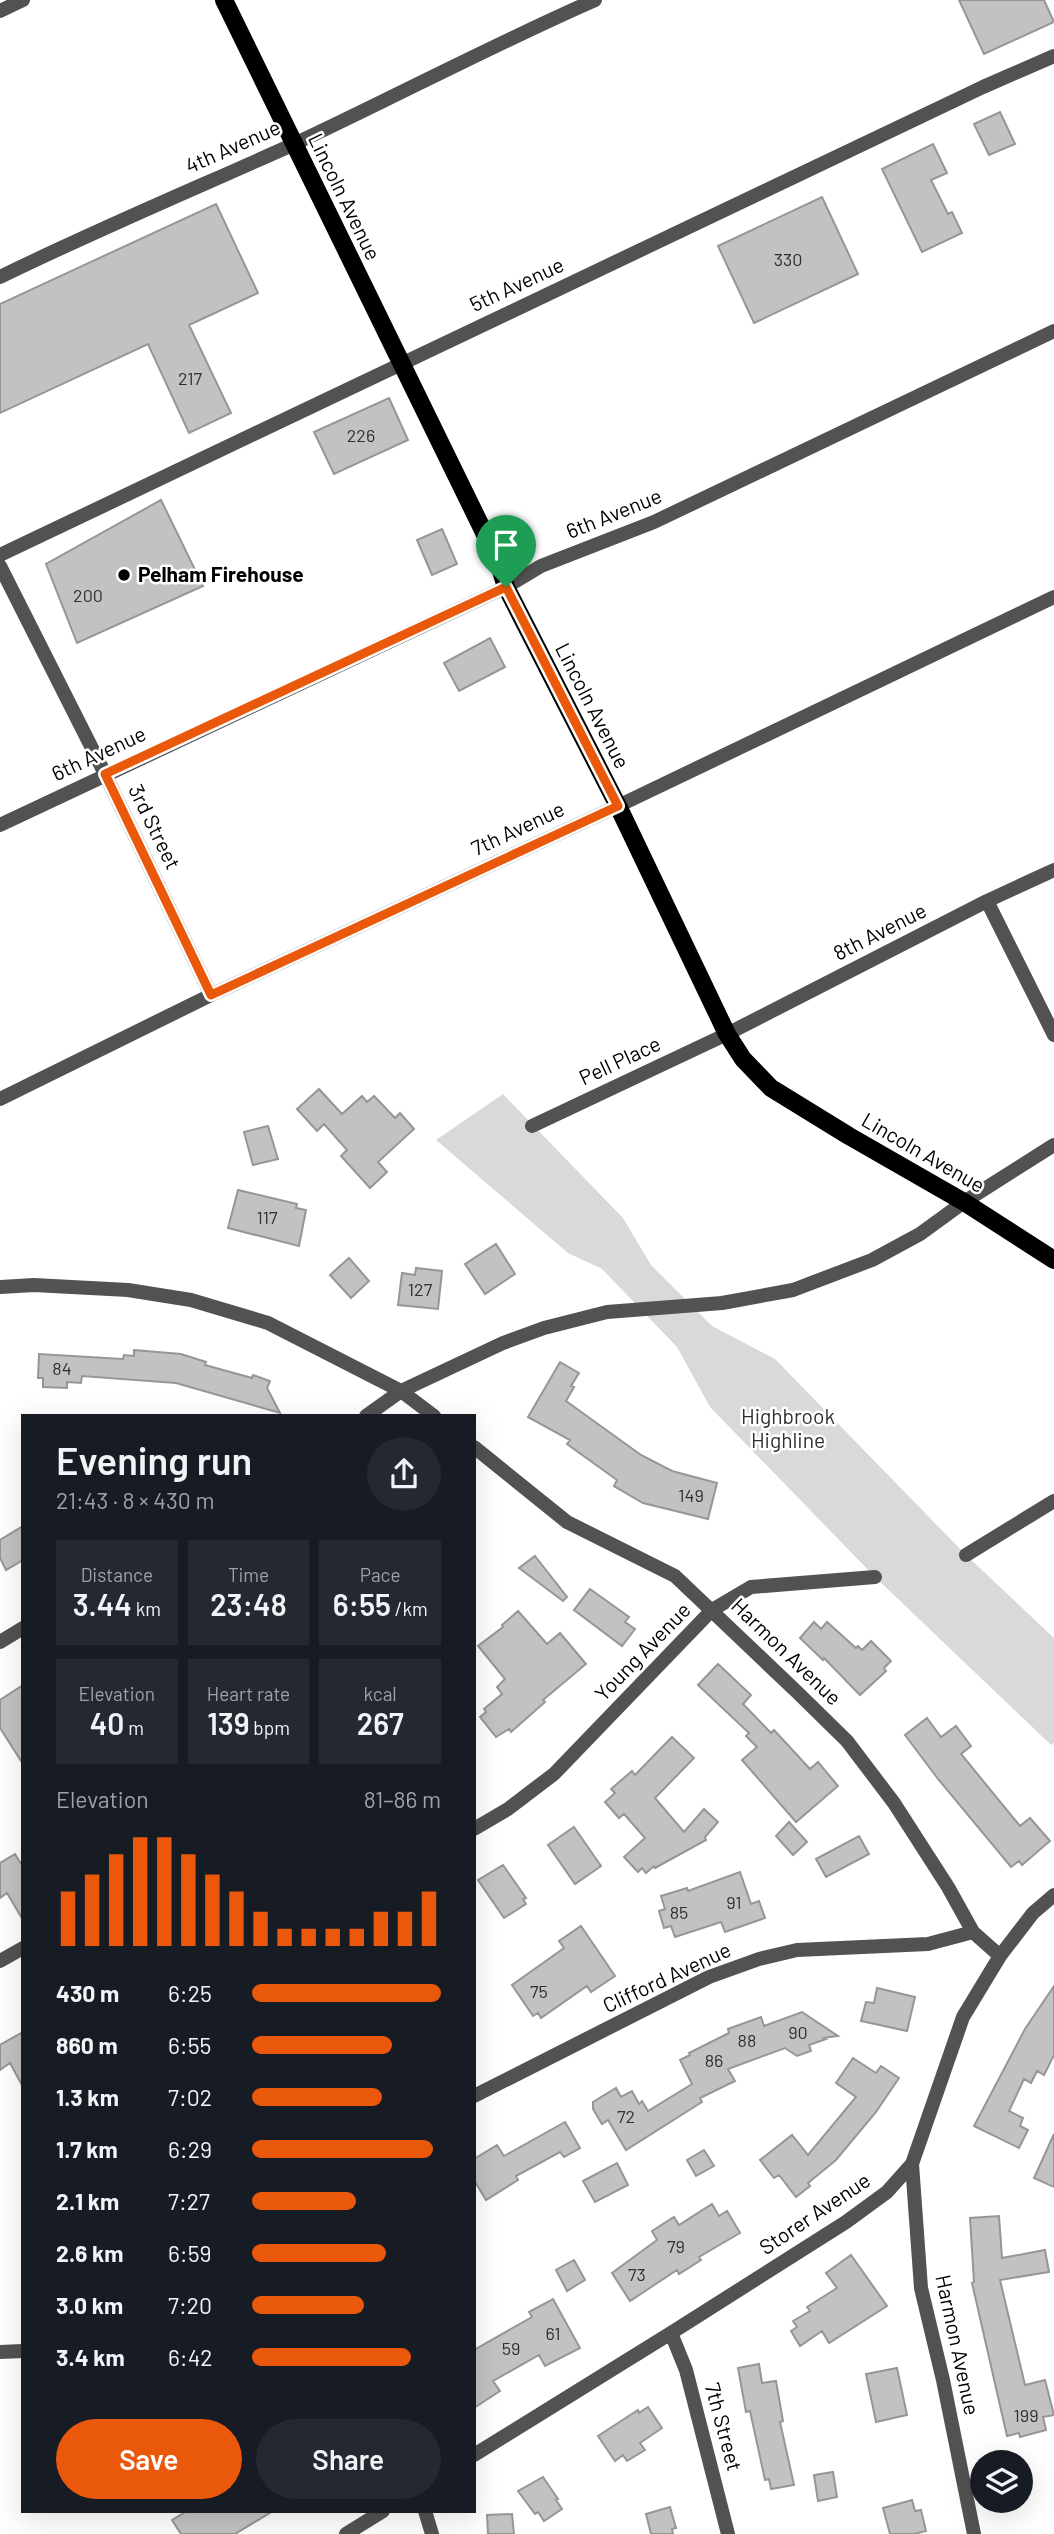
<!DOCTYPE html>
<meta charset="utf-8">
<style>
body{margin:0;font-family:Barlow,sans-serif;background:#242831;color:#f1f3f6;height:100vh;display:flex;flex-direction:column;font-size:26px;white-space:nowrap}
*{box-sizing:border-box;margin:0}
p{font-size:23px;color:#9ea1a6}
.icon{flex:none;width:38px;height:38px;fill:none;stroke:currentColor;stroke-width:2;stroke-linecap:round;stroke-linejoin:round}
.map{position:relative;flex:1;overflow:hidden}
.details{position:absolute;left:21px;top:1414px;width:455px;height:1099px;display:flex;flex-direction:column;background:#171b24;border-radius:0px;box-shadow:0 7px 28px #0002}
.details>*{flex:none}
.buttons{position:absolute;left:970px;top:2450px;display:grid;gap:14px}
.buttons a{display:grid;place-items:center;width:63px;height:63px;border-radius:50%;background:#171b24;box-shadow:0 7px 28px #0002;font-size:35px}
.pin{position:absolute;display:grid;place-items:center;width:60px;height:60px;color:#fff;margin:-72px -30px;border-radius:50% 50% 50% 0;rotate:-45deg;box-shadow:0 0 7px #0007}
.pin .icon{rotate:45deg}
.round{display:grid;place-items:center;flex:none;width:74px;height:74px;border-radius:37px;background:#242831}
.head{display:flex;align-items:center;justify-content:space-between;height:119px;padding:0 35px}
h1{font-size:38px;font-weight:600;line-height:52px}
.figures{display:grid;grid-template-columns:repeat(3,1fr);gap:10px;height:119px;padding:7px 35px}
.figures div{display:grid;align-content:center;border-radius:0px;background:#242831;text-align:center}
.figures b{font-size:30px;font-weight:600}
.figures small{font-size:19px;font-weight:400}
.figures p{font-size:19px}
.chart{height:196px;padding:14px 35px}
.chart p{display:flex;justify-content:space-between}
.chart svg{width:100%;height:126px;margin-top:7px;stroke:#ea580c;stroke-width:6}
.button{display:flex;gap:14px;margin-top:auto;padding:14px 35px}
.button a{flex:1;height:80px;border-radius:42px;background:#ea580c;color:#fff;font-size:28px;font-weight:600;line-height:80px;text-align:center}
.button a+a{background:#242831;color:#f1f3f6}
ul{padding:0 35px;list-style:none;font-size:23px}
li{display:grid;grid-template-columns:112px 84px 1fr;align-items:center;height:52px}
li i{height:18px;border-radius:9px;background:#ea580c}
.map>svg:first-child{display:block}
.green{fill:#d9d9d9}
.building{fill:#c2c2c2;stroke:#969696;stroke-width:2}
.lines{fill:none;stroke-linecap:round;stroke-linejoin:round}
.minor{stroke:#525252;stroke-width:14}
.tertiary{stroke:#525252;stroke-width:14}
.primary{stroke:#000;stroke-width:18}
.route-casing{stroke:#fff;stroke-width:14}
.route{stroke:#ea580c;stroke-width:9}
.poi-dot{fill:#000;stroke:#fff;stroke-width:2.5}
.labels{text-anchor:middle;stroke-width:5;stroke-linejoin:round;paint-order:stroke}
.number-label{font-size:18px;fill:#303030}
.street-label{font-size:21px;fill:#000;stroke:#fff}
.poi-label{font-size:21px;font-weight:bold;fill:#000;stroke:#fff;text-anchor:start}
.park-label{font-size:21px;fill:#303030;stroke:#fff}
</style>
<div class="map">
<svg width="1054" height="2534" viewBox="0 0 1054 2534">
<rect width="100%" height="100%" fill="#fff"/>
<!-- green -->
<path class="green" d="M503 1094 623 1218 651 1265 712 1326 775 1359 966 1555 1054 1638V1743L1051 1745 875 1577 710 1407 677 1347 602 1269 568 1253 436 1140Z"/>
<!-- building -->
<path class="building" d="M959 0H1044L1054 22 984 54Z
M1000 112 1015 144 989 155 974 124Z
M933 144 947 173 931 180 948 214 952 212 962 233 922 252 882 169Z
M822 197 858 274 754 323 718 246Z
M216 204 258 293 189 325 231 413 189 433 148 344 0 413V304Z
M389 398 408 440 334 474 314 432Z
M161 500 203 586 77 643 46 564Z
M442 529 457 564 432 575 417 540Z
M490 638 505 667 459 691 444 663Z
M319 1089 342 1114 362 1096 367 1102 374 1096 395 1118 400 1113 414 1129 378 1162 387 1172 370 1188 341 1156 347 1150 324 1124 317 1131 297 1109Z
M268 1126 278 1159 253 1165 244 1132Z
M238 1190 297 1204 296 1208 306 1210 299 1246 228 1228Z
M496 1244 515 1274 485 1294 465 1264Z
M349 1258 369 1281 351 1298 330 1275Z
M416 1268 442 1271 438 1309 398 1305 402 1273 415 1275Z
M134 1350 181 1354 206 1362 205 1365 252 1378 253 1375 270 1381 267 1388 280 1413 176 1383 82 1376 81 1383 67 1382V1388L43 1387V1378H38L39 1354 123 1359 124 1355 134 1356Z
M560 1362 579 1373 571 1386 574 1387 566 1401 641 1455 672 1471 717 1483 708 1519 643 1503 614 1486 617 1480 567 1444 570 1440 528 1417Z
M23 1526V1560L6 1570 0 1558V1540Z
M535 1556 567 1597 563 1601 519 1568Z
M590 1589 629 1617 625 1622 635 1629 622 1646 574 1610Z
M518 1611 547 1644 560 1633 586 1664 543 1700 545 1702 511 1732 509 1729 496 1737 480 1717 486 1712 484 1709 502 1694 497 1687 505 1679 478 1646 503 1627 502 1625Z
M814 1622 821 1629 827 1622 856 1648 858 1646 862 1650 871 1641 891 1661 884 1668 886 1671 860 1695 824 1658 823 1660 800 1638Z
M718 1664 751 1695 743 1704 771 1733 774 1730 810 1769 818 1762 838 1786 796 1822 742 1760 757 1747 746 1736 749 1733 698 1685Z
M23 1685V1764L0 1728V1700Z
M927 1718 941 1737 956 1726 971 1746 961 1754 1020 1826 1030 1818 1050 1841 1022 1865 1019 1861 1011 1867 938 1779 905 1735Z
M672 1737 694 1758 655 1798 684 1832 704 1809 718 1822 705 1837 706 1840 655 1868 654 1866 646 1873 642 1868 638 1872 624 1857 645 1838 624 1814 619 1818 605 1802 615 1793 611 1789 632 1771 635 1775Z
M789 1822 807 1842 793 1855 776 1836Z
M574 1827 601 1866 575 1884 548 1845Z
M859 1836 869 1854 826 1877 816 1859Z
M15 1854 23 1867V1920L7 1893 0 1898V1863Z
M503 1865 526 1898 523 1899 526 1904 504 1918 478 1880Z
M740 1872 751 1904 759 1901 765 1918 725 1932 721 1922 675 1937 671 1926 664 1928 659 1911 665 1909 661 1896 687 1888 688 1891Z
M581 1926 615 1976 591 1992 587 1986 541 2018 538 2013 533 2016 512 1985 564 1948 559 1941Z
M1054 1986V2055L1044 2075 1037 2071 1031 2083 1024 2079 1009 2111 1023 2118 1020 2126 1028 2130 1019 2148 974 2126 1025 2029Z
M877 1988 915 1997 907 2031 861 2021 866 2002 874 2003Z
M802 2012 838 2036 824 2038 826 2039 809 2045 811 2051 797 2056 785 2048 728 2069 735 2081 700 2098 702 2102 626 2150 608 2120 602 2124 593 2109V2102L616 2088 621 2097 632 2091 639 2104 642 2101 648 2111 692 2084 680 2060 690 2055 689 2053 729 2033 728 2029 761 2017 764 2026Z
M23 2032V2087L10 2063 0 2070V2045Z
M853 2058 876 2073 881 2066 899 2078 876 2112 836 2160 808 2183 810 2186 796 2197 779 2175 774 2178 760 2160 792 2135 808 2155 856 2097 836 2083Z
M565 2122 580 2148 564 2157 560 2152 516 2176 518 2180 486 2200 474 2180V2159L497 2145 504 2156Z
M1054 2134V2187L1034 2178Z
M704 2150 714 2166 696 2176 687 2160Z
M617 2163 628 2185 595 2202 583 2181Z
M712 2204 719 2216 727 2211 740 2233 699 2257 701 2260 679 2274 677 2270 630 2301 612 2273 657 2240 652 2231 674 2217 679 2225Z
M999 2216 1002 2258 1045 2250 1049 2272 1000 2280 1025 2385 1045 2380 1054 2415 1043 2417 1046 2430 1020 2437 1019 2433 1007 2436 972 2283 974 2282 970 2218Z
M851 2255 887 2306 829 2343 822 2331 800 2346 791 2331 797 2327 793 2321 810 2311 807 2307 837 2288 826 2273Z
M574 2260 585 2280 567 2291 556 2270Z
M553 2299 580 2348 545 2366 539 2355 493 2381 500 2391 474 2408V2350L532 2317 529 2312Z
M759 2364 762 2383 776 2381 783 2421 780 2422 794 2485 771 2489 769 2479 765 2480 750 2411 746 2412 738 2368Z
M897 2368 907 2415 876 2422 866 2374Z
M648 2407 662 2428 640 2443 645 2450 627 2461 623 2455 615 2461 598 2436 638 2410 639 2413Z
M833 2472 837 2497 818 2501 814 2475Z
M543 2477 558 2499 556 2500 562 2509 544 2521 538 2512 535 2514 518 2491Z
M912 2500 915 2511 921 2510 926 2531 914 2534H890L883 2508Z
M670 2507 676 2528 672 2529 673 2534H651L646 2514Z
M187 2511H273L235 2534H181L172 2520Z
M512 2514 514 2534H488L487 2515Z"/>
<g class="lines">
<!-- minor -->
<path class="minor" d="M0 11 23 0
M0 277C96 230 194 189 292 145 393 98 492 45 595 0
M0 566 105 774 211 995
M0 825 506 587 541 566 654 522 1054 331
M987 901 1054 1035
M0 1099 211 995 618 806 1054 597
M532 1126 727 1034 987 901 1054 870
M0 1287 34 1285 128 1290 191 1300 268 1323 401 1391 434 1416
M366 1416 401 1391 503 1343 544 1328 607 1312 722 1303 793 1290 872 1260 920 1234 964 1202 1054 1145
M474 1447 567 1522 675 1576 797 1692 847 1741 894 1803 948 1887 973 1932 1000 1956
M966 1555 1054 1501
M0 1642 23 1628
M474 1829 508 1809 554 1774 712 1610 751 1587 875 1577
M0 1961 23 1948
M474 2096 709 1977 759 1959 797 1950 928 1944 973 1932
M912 2164 921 2288 943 2380 974 2534
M671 2333 686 2370 728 2534
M0 2352 23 2351
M474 2455 671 2333 846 2222 887 2192 912 2164 963 2017 1000 1956 1033 1913 1054 1895
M425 2511 432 2534
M346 2534 383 2511"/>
<!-- tertiary -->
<path class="tertiary" d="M0 555C327 397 655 242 983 87L1054 56"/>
<!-- primary -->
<path class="primary" d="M224 0 498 561 506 587 618 806 727 1034 743 1059 771 1088 849 1136 964 1202 1054 1260"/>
</g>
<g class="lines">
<!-- route casing -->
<g class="route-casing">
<path id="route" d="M506 587 618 806 211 995 105 774Z"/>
</g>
<!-- route -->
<use href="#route" class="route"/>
</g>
<!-- markers -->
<circle class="poi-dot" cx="124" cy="575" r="7"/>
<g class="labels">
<!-- number labels -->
<g class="number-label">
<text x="788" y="266">330</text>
<text x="190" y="385">217</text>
<text x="361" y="442">226</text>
<text x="88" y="602">200</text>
<text x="267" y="1224">117</text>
<text x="420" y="1296">127</text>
<text x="62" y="1375">84</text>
<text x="691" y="1502">149</text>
<text x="734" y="1909">91</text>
<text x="679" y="1919">85</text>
<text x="539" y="1998">75</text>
<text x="798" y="2039">90</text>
<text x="747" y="2047">88</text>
<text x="714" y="2067">86</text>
<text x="626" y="2123">72</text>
<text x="676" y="2253">79</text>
<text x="637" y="2281">73</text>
<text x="553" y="2340">61</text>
<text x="511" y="2355">59</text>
<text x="1026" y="2422">199</text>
</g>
<!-- street labels -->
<g class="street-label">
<text transform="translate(233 147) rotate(-24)" y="7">4th Avenue</text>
<text transform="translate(344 197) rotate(64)" y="7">Lincoln Avenue</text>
<text transform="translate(517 285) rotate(-25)" y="7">5th Avenue</text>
<text transform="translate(614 514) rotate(-22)" y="7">6th Avenue</text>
<text transform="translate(592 706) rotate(63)" y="7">Lincoln Avenue</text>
<text transform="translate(99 754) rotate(-25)" y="7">6th Avenue</text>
<text transform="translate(154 827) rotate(64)" y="7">3rd Street</text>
<text transform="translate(518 829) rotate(-25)" y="7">7th Avenue</text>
<text transform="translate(880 932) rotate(-27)" y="7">8th Avenue</text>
<text transform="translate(620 1061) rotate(-25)" y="7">Pell Place</text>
<text transform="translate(923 1153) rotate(30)" y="7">Lincoln Avenue</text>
<text transform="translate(643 1652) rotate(-46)" y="7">Young Avenue</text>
<text transform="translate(786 1652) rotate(44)" y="7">Harmon Avenue</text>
<text transform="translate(667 1978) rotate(-25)" y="7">Clifford Avenue</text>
<text transform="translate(815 2214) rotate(-34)" y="7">Storer Avenue</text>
<text transform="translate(957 2345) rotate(78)" y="7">Harmon Avenue</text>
<text transform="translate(723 2427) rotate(75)" y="7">7th Street</text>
</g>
<!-- poi labels -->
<g class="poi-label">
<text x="138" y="582">Pelham Firehouse</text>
</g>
<!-- park labels -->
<g class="park-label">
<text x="788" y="1424">Highbrook<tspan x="788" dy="24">Highline</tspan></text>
</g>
</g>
</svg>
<div class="buttons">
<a><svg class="icon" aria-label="layers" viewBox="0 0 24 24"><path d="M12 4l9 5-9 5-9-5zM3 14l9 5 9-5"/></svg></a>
</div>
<div class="pin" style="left:506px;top:587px;background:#1e9e55"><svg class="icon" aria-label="arrive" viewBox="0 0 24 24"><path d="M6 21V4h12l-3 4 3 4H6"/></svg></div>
<section class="details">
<div class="head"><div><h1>Evening run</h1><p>21:43 · 8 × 430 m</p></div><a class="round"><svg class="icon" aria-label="share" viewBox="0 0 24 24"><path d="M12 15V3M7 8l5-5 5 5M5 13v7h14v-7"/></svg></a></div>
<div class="figures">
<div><p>Distance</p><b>3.44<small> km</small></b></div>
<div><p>Time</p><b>23:48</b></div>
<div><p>Pace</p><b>6:55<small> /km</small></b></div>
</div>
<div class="figures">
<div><p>Elevation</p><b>40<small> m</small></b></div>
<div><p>Heart rate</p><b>139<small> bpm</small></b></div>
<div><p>kcal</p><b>267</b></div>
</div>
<div class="chart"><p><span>Elevation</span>81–86 m</p>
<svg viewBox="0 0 160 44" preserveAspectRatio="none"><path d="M5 44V25M15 44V19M25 44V12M35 44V6M45 44V6M55 44V12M65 44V19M75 44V25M85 44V32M95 44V38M105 44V38M115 44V38M125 44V38M135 44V32M145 44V32M155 44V25"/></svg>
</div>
<ul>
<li><b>430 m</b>6:25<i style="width:100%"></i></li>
<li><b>860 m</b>6:55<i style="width:74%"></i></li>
<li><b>1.3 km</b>7:02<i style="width:69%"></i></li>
<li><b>1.7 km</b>6:29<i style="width:96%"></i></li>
<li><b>2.1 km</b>7:27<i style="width:55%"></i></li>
<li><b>2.6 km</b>6:59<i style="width:71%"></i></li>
<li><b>3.0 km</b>7:20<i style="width:59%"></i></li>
<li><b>3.4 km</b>6:42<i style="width:84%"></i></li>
</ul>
<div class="button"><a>Save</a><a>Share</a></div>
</section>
</div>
